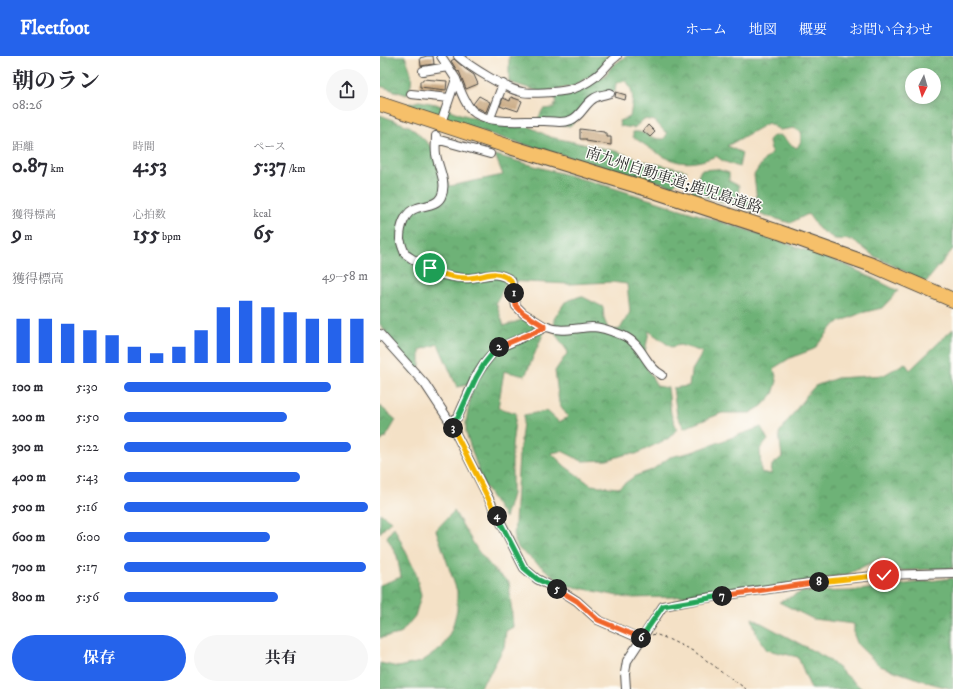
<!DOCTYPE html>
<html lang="ja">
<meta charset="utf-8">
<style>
body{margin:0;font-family:"IM FELL DW Pica","Noto Serif JP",serif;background:#f7f7f7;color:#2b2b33;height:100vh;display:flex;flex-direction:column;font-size:15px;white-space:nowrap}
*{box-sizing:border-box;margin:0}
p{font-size:13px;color:#7c7c81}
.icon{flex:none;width:22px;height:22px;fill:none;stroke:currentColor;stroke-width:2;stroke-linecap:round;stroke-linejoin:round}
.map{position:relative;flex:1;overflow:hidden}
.sheet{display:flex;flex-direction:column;background:#fff;width:380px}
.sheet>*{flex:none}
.needle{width:26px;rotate:185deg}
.fabs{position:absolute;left:525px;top:12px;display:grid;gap:8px}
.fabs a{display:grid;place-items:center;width:36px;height:36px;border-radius:50%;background:#fff;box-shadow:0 2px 6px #0003;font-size:20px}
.pin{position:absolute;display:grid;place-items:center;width:34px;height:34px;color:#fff;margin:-17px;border:2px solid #fff;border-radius:50%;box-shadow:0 1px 4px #0007}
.km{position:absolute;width:20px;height:20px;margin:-10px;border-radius:50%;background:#222;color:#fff;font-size:11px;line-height:20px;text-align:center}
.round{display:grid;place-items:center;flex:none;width:42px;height:42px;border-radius:21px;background:#f7f7f7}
.head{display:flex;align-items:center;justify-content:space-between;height:68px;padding:0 12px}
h1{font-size:22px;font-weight:700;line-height:30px}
.metrics{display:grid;grid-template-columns:repeat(3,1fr);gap:6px;height:68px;padding:4px 12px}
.metrics div{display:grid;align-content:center}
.metrics b{font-size:20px;font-weight:700}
.metrics small{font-size:11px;font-weight:400}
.metrics p{font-size:11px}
.chart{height:112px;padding:8px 12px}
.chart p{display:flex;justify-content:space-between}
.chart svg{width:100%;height:72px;margin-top:4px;stroke:#2563eb;stroke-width:6}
.primary-button{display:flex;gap:8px;margin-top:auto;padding:8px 12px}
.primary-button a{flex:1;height:46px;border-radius:24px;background:#2563eb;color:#fff;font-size:16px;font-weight:700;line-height:46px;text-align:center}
.primary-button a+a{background:#f7f7f7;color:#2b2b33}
ul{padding:0 12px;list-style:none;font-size:13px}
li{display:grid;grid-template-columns:64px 48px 1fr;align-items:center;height:30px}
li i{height:10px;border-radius:5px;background:#2563eb}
header{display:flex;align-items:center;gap:24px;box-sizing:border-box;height:56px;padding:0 20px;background:#2563eb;color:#fff}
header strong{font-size:19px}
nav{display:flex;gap:22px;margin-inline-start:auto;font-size:14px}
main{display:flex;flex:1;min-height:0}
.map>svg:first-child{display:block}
.forest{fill:url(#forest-crowns);stroke:#4c6e51;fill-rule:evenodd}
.building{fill:#c8a780}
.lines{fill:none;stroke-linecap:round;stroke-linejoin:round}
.street-casing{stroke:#494642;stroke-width:10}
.highway-casing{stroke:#494642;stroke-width:16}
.path{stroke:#494642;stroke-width:1;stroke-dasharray:3 3;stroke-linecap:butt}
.street{stroke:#fff;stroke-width:8}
.highway{stroke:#f6c06b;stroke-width:14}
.split-1-casing{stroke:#fff;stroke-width:8}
.split-2-casing{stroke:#fff;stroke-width:8}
.split-3-casing{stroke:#fff;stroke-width:8}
.split-4-casing{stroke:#fff;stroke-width:8}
.split-5-casing{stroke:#fff;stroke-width:8}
.split-6-casing{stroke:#fff;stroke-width:8}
.split-7-casing{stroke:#fff;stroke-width:8}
.split-8-casing{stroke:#fff;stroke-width:8}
.split-9-casing{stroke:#fff;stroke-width:8}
.split-1{stroke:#f5b400;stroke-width:5}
.split-2{stroke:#f0652b;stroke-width:5}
.split-3{stroke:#22a559;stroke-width:5}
.split-4{stroke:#f5b400;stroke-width:5}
.split-5{stroke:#22a559;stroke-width:5}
.split-6{stroke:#f0652b;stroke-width:5}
.split-7{stroke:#22a559;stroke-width:5}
.split-8{stroke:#f0652b;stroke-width:5}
.split-9{stroke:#f5b400;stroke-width:5}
.labels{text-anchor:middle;stroke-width:3;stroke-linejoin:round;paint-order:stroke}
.street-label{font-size:15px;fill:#2b2b2b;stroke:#fdfcf7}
</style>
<header>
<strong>Fleetfoot</strong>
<nav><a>ホーム</a><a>地図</a><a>概要</a><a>お問い合わせ</a></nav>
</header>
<main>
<section class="sheet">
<div class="head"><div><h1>朝のラン</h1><p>08:26</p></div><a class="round"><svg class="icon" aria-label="share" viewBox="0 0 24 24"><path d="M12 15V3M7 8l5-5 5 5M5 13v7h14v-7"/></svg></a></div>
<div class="metrics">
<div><p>距離</p><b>0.87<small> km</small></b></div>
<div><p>時間</p><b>4:53</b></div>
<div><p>ペース</p><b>5:37<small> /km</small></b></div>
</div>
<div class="metrics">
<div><p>獲得標高</p><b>9<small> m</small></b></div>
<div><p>心拍数</p><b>155<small> bpm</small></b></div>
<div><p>kcal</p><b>65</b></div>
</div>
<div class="chart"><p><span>獲得標高</span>49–58 m</p>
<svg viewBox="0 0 160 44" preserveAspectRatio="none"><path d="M5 44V17M15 44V17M25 44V20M35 44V24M45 44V27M55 44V34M65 44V38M75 44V34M85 44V24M95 44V10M105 44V6M115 44V10M125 44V13M135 44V17M145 44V17M155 44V17"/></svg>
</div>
<ul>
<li><b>100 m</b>5:30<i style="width:85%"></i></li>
<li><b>200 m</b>5:50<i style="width:67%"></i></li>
<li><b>300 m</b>5:22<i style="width:93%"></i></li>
<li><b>400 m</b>5:43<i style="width:72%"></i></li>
<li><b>500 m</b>5:16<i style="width:100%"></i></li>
<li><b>600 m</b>6:00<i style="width:60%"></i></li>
<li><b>700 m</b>5:17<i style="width:99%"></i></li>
<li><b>800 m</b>5:56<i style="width:63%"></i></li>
</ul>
<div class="primary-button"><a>保存</a><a>共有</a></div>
</section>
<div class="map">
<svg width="573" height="633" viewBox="0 0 573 633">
<defs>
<pattern id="forest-crowns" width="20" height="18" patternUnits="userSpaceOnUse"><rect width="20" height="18" fill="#6eb277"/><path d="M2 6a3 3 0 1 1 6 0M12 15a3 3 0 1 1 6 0" fill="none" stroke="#5b9162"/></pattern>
</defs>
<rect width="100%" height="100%" fill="#fdfcf7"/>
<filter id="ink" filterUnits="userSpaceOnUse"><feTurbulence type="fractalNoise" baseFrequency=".025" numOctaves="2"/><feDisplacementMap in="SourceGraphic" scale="8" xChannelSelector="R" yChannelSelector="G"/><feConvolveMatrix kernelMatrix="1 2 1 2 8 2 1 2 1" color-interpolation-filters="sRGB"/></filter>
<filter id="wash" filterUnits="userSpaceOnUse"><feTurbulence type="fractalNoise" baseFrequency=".012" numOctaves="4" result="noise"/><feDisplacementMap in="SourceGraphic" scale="16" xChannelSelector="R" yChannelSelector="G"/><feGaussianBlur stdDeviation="0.9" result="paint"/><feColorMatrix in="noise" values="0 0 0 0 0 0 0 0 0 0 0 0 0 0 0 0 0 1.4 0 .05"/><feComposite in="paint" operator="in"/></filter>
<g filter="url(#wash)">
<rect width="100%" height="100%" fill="#f4e1c6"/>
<!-- forest -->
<path class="forest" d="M0 0H25C31 16 35 23 27 39L0 30Z
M129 0H237L226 11 194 30 161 36 129 26Z
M246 0H573V193L546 226 494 200 473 184 455 183 439 173 428 158 410 167 311 136 321 114 336 113 349 117V125L359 130 358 139 377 144 374 119 384 104 392 97 389 86 391 81 400 79 410 88 417 92 421 85V76L414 72 400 74 388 67 347 90 362 97 359 111 343 105 336 100C298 116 284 101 253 81V76C265 74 270 84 284 83L287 78 275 65 264 63 254 72 240 70 239 65 250 61C252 47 256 37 246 25L236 27 235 36 220 37 190 70 157 65 163 53 174 52 176 44 173 39 204 30 224 21 232 10ZM532 19H554V41H532Z
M39 45 56 48 80 58 102 64 148 70 170 81 235 95 263 105 307 115 293 130 132 85 24 49Z
M0 59 31 71 57 96 70 130 123 119 115 99 230 131 386 180 464 208 518 235 502 252 481 257 455 268 434 293 410 302 394 312 397 325 393 338 382 350 370 357H342L304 372 297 359 293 332 309 330 311 316 323 296 300 289 291 291 269 275 265 296 267 312 277 330 288 332 291 358 297 373 289 382 256 398H247L227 404 202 405 182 395 171 397 186 411 211 429 238 432 255 420 272 414 290 401 312 396 381 371 388 384 380 393 381 416 391 418 392 409 402 401 399 377 426 340 435 330 457 322 504 319 525 307 530 314 573 273V512L516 515 503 501 468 518 400 531 293 541 248 542 185 529 139 493 134 483 139 399 144 359 167 355 179 366 188 361 179 347 175 315 188 296 176 279 174 263 185 246 201 240 223 251 224 263 229 275 240 273 250 256 247 228 231 226 189 228 127 225 116 247 124 270 150 261 164 276 145 320 124 315 118 352 136 357 132 390V438L125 462 103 428 86 377V366L93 328 77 331 58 288 40 294V310L33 317 0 268Z
M0 350 16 364 6 381 0 386Z
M74 455 98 495 116 516 129 526 133 571 126 575 124 591 109 619 98 633H0V607L18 611 41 606 62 592 72 573 77 554V535L56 474Z
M0 457 11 465 0 477Z
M14 471 36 517 41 540 35 560 20 578 0 582V529L21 521 17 500 7 481Z
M573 522V633L550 627 500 610 478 589 474 579V568L433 563 399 546 422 536 472 535Z
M372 562 448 603 482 633H431L418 601 387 594 377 580Z"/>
<g id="blocks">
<!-- building -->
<path class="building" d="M47 0H53L54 8 41 10 40 2Z
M74 3 84 12 94 19 98 28 86 33 79 15 78 16 71 5Z
M43 23 67 25 66 34 40 31V25H43Z
M236 36 246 39 245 44 235 41Z
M99 40 110 46 106 56 98 52 93 48Z
M131 41 142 45 138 55 126 51 125 52 120 50 123 42 130 45Z
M268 69 275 76 270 81 263 75Z
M200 73 224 76V77H227V81H231V89L206 85V83H200Z"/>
</g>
</g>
<g filter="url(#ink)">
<use href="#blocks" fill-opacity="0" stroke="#494642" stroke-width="1"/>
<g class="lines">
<!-- street casing -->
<g class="street-casing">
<path id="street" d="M61 0 76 23 62 64
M78 0C90 11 126 33 142 36 150 38 179 36 188 34 197 32 207 27 215 21 224 15 229 5 237 0
M43 15 68 11
M76 23C80 33 85 50 95 57 114 69 143 64 164 65 175 65 181 68 191 64 201 60 204 49 213 43 218 39 224 39 230 37
M31 38 69 42
M110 62 123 28
M56 80C56 86 55 92 56 98 58 112 68 127 61 141 56 150 45 149 37 152 25 155 20 171 20 183 21 187 23 193 25 198 36 205 55 219 68 220 75 221 83 223 90 222 107 220 115 214 131 224L136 250 143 257 164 270V272L116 293 104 308 95 322 78 361 70 366
M56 83 110 98
M164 270C182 277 193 272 212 271 223 271 234 276 244 280 263 289 265 310 282 319
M0 278 45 328 70 366 144 512 157 523 186 538 197 545 218 564 261 583
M246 633 245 617 247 605 283 550 319 543 444 525 504 519 573 517"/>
</g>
<!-- highway casing -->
<g class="highway-casing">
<path id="highway" d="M0 48 130 91 271 134 399 176 492 209 573 244"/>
</g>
<!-- path -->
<path class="path" d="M272 579 275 578 288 583 315 596 366 633"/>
<!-- street -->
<use href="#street" class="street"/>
<!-- highway -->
<use href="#highway" class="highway"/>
</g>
</g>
<g class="lines" filter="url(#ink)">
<!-- split-1 casing -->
<g class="split-1-casing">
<path id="split-1" d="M50 212C62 218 74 223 89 222 107 221 113 212 131 224L134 237"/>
</g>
<!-- split-2 casing -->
<g class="split-2-casing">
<path id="split-2" d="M119 291 164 272V270L143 257 136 250 134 237"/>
</g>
<!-- split-3 casing -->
<g class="split-3-casing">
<path id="split-3" d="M73 372 70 366 78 361 96 322 104 308 116 293 119 291"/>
</g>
<!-- split-4 casing -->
<g class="split-4-casing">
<path id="split-4" d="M73 372 117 460"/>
</g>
<!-- split-5 casing -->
<g class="split-5-casing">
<path id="split-5" d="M117 460 144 512 157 523 177 533"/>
</g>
<!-- split-6 casing -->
<g class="split-6-casing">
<path id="split-6" d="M177 533 197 545 218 564 261 582"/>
</g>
<!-- split-7 casing -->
<g class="split-7-casing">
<path id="split-7" d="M261 582 283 550 342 540"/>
</g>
<!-- split-8 casing -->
<g class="split-8-casing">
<path id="split-8" d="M342 540 439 526"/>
</g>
<!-- split-9 casing -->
<g class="split-9-casing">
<path id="split-9" d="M439 526 504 519"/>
</g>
<!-- split-1 -->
<use href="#split-1" class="split-1"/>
<!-- split-2 -->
<use href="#split-2" class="split-2"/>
<!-- split-3 -->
<use href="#split-3" class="split-3"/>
<!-- split-4 -->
<use href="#split-4" class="split-4"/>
<!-- split-5 -->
<use href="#split-5" class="split-5"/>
<!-- split-6 -->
<use href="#split-6" class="split-6"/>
<!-- split-7 -->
<use href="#split-7" class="split-7"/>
<!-- split-8 -->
<use href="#split-8" class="split-8"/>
<!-- split-9 -->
<use href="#split-9" class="split-9"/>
</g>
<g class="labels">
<!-- street labels -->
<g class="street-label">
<text transform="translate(294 124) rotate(18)" y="5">南九州自動車道;鹿児島道路</text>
</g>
</g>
</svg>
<div class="fabs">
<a><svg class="needle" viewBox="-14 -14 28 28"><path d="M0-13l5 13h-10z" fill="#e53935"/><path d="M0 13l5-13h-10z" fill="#7c7c81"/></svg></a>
</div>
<div class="pin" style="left:50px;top:212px;background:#1e9e55"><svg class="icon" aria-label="arrive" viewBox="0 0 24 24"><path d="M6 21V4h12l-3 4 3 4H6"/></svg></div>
<div class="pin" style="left:504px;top:519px;background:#d93025"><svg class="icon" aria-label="check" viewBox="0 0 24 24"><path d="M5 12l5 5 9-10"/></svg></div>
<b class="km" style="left:134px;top:237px">1</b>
<b class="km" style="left:119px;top:291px">2</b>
<b class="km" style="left:73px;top:372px">3</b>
<b class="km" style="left:117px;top:460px">4</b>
<b class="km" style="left:177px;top:533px">5</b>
<b class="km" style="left:261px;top:582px">6</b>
<b class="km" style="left:342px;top:540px">7</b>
<b class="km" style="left:439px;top:526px">8</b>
</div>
</main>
